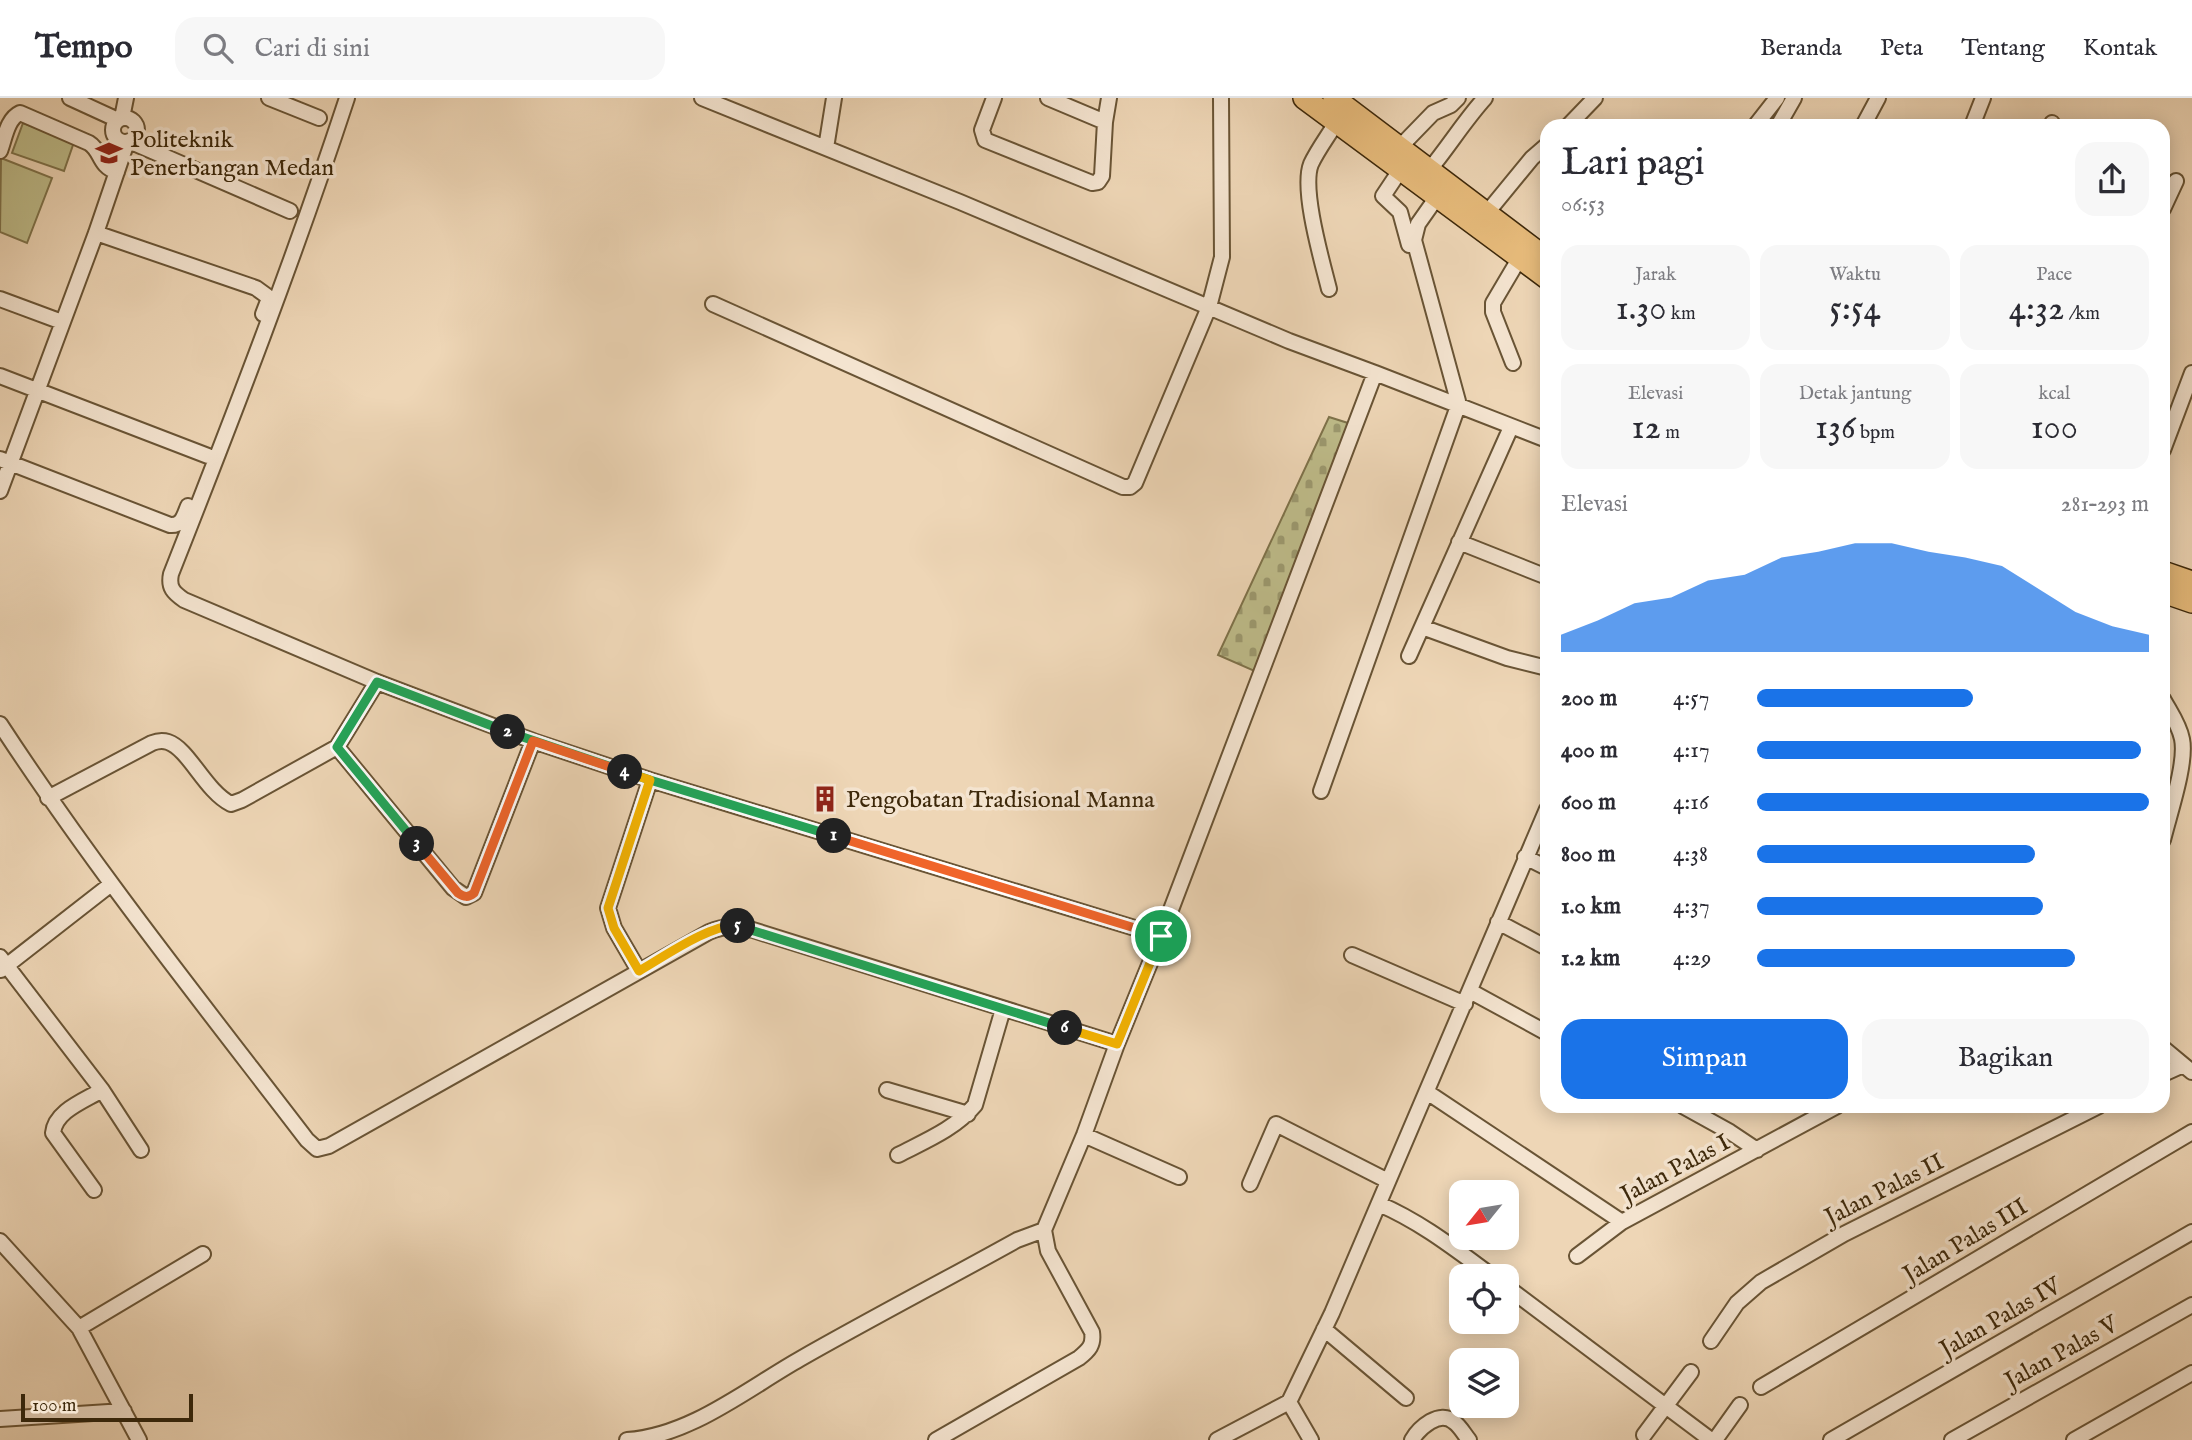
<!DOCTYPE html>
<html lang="id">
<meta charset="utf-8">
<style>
body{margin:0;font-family:"IM FELL English",serif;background:#f7f7f7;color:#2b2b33;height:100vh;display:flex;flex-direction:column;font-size:26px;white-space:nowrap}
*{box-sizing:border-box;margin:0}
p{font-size:23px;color:#7c7c81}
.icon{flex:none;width:38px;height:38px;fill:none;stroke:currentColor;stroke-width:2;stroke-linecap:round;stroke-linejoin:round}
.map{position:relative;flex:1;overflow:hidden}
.details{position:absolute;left:1540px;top:21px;width:630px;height:994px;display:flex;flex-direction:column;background:#fff;border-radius:21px;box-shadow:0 4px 18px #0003}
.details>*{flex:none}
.needle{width:46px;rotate:240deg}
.fabs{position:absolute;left:1449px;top:1082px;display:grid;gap:14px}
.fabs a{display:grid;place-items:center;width:70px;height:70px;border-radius:14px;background:#fff;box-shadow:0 4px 18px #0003;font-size:35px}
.scale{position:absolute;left:21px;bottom:18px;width:172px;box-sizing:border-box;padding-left:7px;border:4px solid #3d280a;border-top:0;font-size:19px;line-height:24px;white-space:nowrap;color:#3d280a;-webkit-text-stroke:5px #f4e4d0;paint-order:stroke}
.pin{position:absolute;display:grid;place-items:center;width:60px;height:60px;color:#fff;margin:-30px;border:4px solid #fff;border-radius:50%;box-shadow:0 2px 7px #0007}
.km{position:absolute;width:35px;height:35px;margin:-18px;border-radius:50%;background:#222;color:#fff;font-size:19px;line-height:35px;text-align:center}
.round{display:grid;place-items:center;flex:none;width:74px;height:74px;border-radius:21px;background:#f7f7f7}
.overview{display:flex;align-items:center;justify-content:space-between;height:119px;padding:0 21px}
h1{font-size:38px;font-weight:600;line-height:52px}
.stats{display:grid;grid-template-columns:repeat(3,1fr);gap:10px;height:119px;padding:7px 21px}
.stats div{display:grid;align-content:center;border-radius:18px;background:#f7f7f7;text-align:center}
.stats b{font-size:35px;font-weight:600}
.stats small{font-size:19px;font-weight:400}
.stats p{font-size:19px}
.chart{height:196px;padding:14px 21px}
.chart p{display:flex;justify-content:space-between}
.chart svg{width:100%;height:126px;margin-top:7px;fill:#1a73e8;opacity:.7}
.primary-button{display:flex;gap:14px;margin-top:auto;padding:14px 21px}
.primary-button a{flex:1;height:80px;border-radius:21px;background:#1a73e8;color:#fff;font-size:28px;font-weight:600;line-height:80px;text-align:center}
.primary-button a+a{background:#f7f7f7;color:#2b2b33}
ul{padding:0 21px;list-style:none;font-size:23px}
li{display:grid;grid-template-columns:112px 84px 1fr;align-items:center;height:52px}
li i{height:18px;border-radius:9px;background:#1a73e8}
header{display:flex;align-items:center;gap:42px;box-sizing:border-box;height:98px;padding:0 35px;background:#fff;border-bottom:2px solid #e1e1e2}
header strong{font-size:33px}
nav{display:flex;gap:38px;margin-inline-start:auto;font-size:24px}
.search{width:490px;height:63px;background:#f7f7f7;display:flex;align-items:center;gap:18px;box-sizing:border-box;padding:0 24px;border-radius:21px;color:#7c7c81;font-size:26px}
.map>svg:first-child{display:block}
.cemetery{fill:url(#cemetery-stones);stroke:#7e724a;stroke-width:2}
.pitch{fill:#bebc8a;stroke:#7e724a;stroke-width:2}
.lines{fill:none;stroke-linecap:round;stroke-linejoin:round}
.minor-casing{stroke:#695435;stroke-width:18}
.highway-casing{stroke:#3d280a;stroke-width:24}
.minor{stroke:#f4e4d0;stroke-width:14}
.highway{stroke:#e7bb7b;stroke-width:21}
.split-1-casing{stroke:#fff;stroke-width:14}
.split-2-casing{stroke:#fff;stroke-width:14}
.split-3-casing{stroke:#fff;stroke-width:14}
.split-4-casing{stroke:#fff;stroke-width:14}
.split-5-casing{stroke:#fff;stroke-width:14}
.split-6-casing{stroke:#fff;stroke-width:14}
.split-7-casing{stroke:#fff;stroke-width:14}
.split-1{stroke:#f0652b;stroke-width:9}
.split-2{stroke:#22a559;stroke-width:9}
.split-3{stroke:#22a559;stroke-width:9}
.split-4{stroke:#f0652b;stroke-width:9}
.split-5{stroke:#f5b400;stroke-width:9}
.split-6{stroke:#22a559;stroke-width:9}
.split-7{stroke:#f5b400;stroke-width:9}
.labels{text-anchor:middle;stroke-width:7;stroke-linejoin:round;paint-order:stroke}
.poi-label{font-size:24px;fill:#3d280a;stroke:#f4e4d0;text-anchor:start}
.street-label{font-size:24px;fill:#3d280a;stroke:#f4e4d0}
</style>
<header>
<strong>Tempo</strong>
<div class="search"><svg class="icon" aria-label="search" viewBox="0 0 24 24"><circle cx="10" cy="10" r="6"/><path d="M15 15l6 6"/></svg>Cari di sini</div>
<nav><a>Beranda</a><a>Peta</a><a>Tentang</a><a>Kontak</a></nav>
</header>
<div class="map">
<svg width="2192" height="1342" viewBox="0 0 2192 1342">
<defs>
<pattern id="cemetery-stones" width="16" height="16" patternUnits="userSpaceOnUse" patternTransform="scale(1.75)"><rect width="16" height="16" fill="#bebc8a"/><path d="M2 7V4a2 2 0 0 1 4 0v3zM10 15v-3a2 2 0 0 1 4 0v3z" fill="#9c996f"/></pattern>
</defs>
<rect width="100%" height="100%" fill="#eed6b6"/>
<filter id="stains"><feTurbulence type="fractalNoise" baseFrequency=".00286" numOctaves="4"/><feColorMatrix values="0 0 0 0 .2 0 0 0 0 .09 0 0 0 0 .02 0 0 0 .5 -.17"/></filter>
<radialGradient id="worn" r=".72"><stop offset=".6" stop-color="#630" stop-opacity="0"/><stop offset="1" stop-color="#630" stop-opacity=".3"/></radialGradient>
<!-- cemetery -->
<path class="cemetery" d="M1329 319 1351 326 1259 575 1218 557Z"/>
<!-- pitch -->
<path class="pitch" d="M23 25 74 44 64 73 12 55Z
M1 60 52 80 27 145 0 134Z"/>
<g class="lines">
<!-- minor casing -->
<g class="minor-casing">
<path id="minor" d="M70 0 118 22
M269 0 319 20
M347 0C294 161 233 319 171 476 168 490 174 495 184 502L377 584 533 643 650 682 1161 838
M702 0 960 104 1289 243 1375 275 1161 838 1117 946 1084 1037 1044 1132 1048 1153 1092 1234C1094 1247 1089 1252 1079 1260L936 1342
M994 0 982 32 985 42 1092 85 1098 84 1102 78 1105 24 1109 0
M1048 0 1105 24
M122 20 126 0
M113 32a12 12 0 1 1 24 0a12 12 0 1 1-24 0Z
M1568 28 1595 0
M1755 28 1777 0
M1778 28 1794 0
M1863 28 1878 0
M1972 28 1983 0
M2051 28 2052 25
M129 43 290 113
M1400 49 1433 15 1451 7 1458 0
M826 50 834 0
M0 53C5 40 7 21 20 15L89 45C102 53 98 68 117 74
M1401 71 1383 98 1400 114 1409 147
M1430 71C1449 48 1465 22 1485 0
M2163 111 2176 83
M1486 116 1532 60 1547 47
M96 135 256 190 267 198 268 203 263 216
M1329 191C1322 163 1301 91 1311 66 1318 51 1329 37 1337 23
M0 201 62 224
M713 206 1123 389H1130L1135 385 1209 209 1222 159 1221 0
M1513 265 1493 214V205L1519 161
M1375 275 1547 342
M0 278 208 358
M2163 352 2192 275
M0 361 170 427C182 428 184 418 188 408
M0 393 96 135 127 44
M1459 444 1547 479
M1422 529 1507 560 1547 570
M1409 558 1511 329
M2163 601C2170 614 2179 626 2182 641 2187 665 2169 717 2163 742
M0 626C94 770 202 905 307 1042L317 1051 329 1048 709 834C726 827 736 828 753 832L1117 946
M337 649 453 790 466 799 474 795 533 643
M1321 693 1458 308V303L1414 142 1418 126 1437 99
M48 700 152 645C157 643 162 642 168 644 189 651 205 693 231 706L242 702 337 649 377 584
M1525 759 1547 770
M1498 824 1547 850
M1352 857 1465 906
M0 859 102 992 141 1052
M1 872 110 787
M639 873 614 830 608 810 650 682
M1470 893 1547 935
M2163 950 2192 974
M2163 976 2183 967
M887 992 968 1016
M1427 994 1622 1124
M1683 1008 1730 1034 1757 1052
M1084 1037 1179 1079
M898 1057C925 1043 955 1031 975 1007L1003 911
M1250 1086 1276 1026 1388 1083
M94 1092 53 1035C55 1013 84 1003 102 992
M1379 1106C1421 1124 1455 1151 1492 1178
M0 1143 79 1230 139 1342
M1577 1158 1622 1124 1837 1008
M1507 1189 1711 1342
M79 1230 203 1156
M1324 1231 1406 1300
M1711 1243 1737 1205 1761 1184 1844 1136 2099 1008
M1761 1289 2192 1034
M1289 1304 1311 1342
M0 1321 124 1313
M1644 1337 1691 1274
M627 1342C690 1338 747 1291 800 1261 872 1220 945 1182 1017 1142L1044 1132
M1217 1342 1289 1304 1332 1215 1547 711
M1412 1342C1419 1330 1440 1311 1454 1324 1460 1328 1464 1336 1469 1342
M1715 1342 1740 1307
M1831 1342 2192 1134
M1952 1342 2192 1207
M2074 1342 2192 1275"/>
</g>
<!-- highway casing -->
<g class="highway-casing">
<path id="highway" d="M1304 0 1547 180
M1334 0 1547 161
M2163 474 2192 484
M2163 494 2192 504"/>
</g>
<!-- minor -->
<use href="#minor" class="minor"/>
<!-- highway -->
<use href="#highway" class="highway"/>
</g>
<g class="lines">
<!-- split-1 casing -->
<g class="split-1-casing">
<path id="split-1" d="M834 738 1161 838"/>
</g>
<!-- split-2 casing -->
<g class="split-2-casing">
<path id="split-2" d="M508 634 650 682 834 738"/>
</g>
<!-- split-3 casing -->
<g class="split-3-casing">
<path id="split-3" d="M417 746 337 649 377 584 508 634"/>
</g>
<!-- split-4 casing -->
<g class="split-4-casing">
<path id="split-4" d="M417 746 458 795C464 799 468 800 474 795L533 643 625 674"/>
</g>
<!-- split-5 casing -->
<g class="split-5-casing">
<path id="split-5" d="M625 674 650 682 608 810 614 830 639 873C662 860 713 824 738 828"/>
</g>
<!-- split-6 casing -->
<g class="split-6-casing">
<path id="split-6" d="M738 828 1065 930"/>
</g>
<!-- split-7 casing -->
<g class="split-7-casing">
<path id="split-7" d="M1065 930 1117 946 1161 838"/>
</g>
<!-- split-1 -->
<use href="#split-1" class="split-1"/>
<!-- split-2 -->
<use href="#split-2" class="split-2"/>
<!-- split-3 -->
<use href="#split-3" class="split-3"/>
<!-- split-4 -->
<use href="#split-4" class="split-4"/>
<!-- split-5 -->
<use href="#split-5" class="split-5"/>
<!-- split-6 -->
<use href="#split-6" class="split-6"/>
<!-- split-7 -->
<use href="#split-7" class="split-7"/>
</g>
<!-- icons -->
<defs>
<g id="university-bare" transform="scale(2.1)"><path d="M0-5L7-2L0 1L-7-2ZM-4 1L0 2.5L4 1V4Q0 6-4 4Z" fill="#8f2418" stroke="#f4e4d0" stroke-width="2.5" paint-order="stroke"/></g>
<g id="building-bare" transform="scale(2.1)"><path d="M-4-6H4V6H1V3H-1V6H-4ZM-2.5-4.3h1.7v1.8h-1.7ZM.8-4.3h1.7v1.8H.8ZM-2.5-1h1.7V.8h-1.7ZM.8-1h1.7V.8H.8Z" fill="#8f2418" stroke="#f4e4d0" stroke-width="2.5" paint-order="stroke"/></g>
</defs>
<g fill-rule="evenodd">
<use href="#university-bare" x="109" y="55"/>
<use href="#building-bare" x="825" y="701"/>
</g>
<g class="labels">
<!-- poi labels -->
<g class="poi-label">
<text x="130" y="49">Politeknik<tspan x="130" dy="28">Penerbangan Medan</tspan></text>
<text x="846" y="709">Pengobatan Tradisional Manna</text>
</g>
<!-- street labels -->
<g class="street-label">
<text transform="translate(1675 1070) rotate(-28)" y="8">Jalan Palas I</text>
<text transform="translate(1884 1091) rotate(-27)" y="8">Jalan Palas II</text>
<text transform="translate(1965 1142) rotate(-31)" y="8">Jalan Palas III</text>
<text transform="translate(2000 1219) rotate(-30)" y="8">Jalan Palas IV</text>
<text transform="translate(2061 1254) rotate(-29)" y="8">Jalan Palas V</text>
</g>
</g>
<rect width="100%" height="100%" filter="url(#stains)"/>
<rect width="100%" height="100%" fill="url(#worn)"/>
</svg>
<div class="fabs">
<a><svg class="needle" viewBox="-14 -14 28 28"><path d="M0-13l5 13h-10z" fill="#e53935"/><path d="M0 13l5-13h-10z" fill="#7c7c81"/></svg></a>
<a><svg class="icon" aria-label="locate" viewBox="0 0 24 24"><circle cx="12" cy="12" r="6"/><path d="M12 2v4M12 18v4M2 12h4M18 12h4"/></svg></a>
<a><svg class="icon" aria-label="layers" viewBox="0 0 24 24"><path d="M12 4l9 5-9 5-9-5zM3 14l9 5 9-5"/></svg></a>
</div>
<div class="scale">100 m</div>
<div class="pin" style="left:1161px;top:838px;background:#1e9e55"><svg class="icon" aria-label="arrive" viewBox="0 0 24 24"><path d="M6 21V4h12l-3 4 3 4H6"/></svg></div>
<b class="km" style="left:834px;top:738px">1</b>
<b class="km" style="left:508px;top:634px">2</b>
<b class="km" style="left:417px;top:746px">3</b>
<b class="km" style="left:625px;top:674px">4</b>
<b class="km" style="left:738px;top:828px">5</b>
<b class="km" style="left:1065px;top:930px">6</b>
<section class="details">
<div class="overview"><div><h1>Lari pagi</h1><p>06:53</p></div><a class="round"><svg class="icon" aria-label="share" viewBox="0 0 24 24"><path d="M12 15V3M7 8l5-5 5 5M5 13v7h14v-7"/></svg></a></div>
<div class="stats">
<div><p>Jarak</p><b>1.30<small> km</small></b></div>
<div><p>Waktu</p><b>5:54</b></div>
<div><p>Pace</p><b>4:32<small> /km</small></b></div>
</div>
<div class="stats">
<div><p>Elevasi</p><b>12<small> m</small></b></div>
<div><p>Detak jantung</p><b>136<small> bpm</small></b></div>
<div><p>kcal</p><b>100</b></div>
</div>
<div class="chart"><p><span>Elevasi</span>281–293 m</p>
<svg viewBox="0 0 160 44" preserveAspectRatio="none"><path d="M0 44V38L10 33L20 27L30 25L40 19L50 17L60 11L70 9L80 6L90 6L100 9L110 11L120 14L130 22L140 30L150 35L160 38V44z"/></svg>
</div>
<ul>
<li><b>200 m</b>4:57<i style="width:55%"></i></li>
<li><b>400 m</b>4:17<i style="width:98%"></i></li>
<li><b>600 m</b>4:16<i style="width:100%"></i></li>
<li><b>800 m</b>4:38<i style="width:71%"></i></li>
<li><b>1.0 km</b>4:37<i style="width:73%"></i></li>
<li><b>1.2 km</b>4:29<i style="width:81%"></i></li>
</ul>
<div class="primary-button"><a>Simpan</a><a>Bagikan</a></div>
</section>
</div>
